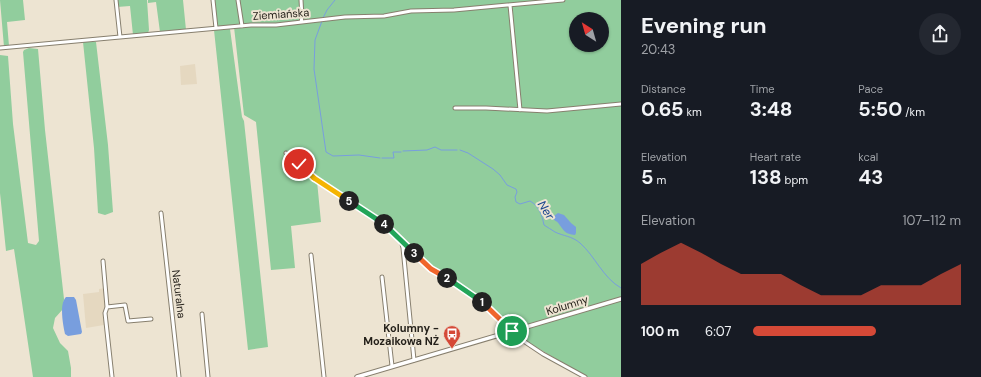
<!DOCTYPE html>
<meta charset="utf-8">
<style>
body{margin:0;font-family:"DM Sans",sans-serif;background:#242831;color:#f1f3f6;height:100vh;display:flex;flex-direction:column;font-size:15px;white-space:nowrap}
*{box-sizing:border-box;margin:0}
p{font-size:13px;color:#9ea1a6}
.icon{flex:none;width:22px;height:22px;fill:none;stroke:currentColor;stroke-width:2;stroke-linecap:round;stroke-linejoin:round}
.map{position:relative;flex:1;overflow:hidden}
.side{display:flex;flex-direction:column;background:#171b24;width:360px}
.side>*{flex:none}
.needle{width:26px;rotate:323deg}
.fabs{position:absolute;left:569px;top:12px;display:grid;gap:8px}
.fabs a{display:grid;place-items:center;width:40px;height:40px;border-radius:50%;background:#171b24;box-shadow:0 1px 3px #0004;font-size:20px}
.pin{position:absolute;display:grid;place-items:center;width:34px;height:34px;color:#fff;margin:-17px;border:2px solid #fff;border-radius:50%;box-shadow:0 1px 4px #0007}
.km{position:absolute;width:20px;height:20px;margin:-10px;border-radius:50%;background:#222;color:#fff;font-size:11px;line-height:20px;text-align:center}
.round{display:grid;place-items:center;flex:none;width:42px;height:42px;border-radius:21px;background:#242831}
.overview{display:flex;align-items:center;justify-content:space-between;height:68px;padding:0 20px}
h1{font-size:22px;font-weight:700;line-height:30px}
.figures{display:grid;grid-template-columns:repeat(3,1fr);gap:6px;height:68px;padding:4px 20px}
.figures div{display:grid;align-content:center}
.figures b{font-size:20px;font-weight:700}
.figures small{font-size:11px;font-weight:400}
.figures p{font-size:11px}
.chart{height:112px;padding:8px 20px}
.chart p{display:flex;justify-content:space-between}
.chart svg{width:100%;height:72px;margin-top:4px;fill:#d54937;opacity:.7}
ul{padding:0 20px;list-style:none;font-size:13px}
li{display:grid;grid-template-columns:64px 48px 1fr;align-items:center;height:30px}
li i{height:10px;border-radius:5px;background:#d54937}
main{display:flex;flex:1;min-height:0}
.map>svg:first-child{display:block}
.built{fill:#e5d8c0}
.green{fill:#91cd9d;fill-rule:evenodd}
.water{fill:#789ede}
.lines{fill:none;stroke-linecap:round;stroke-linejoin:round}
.stream{stroke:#789ede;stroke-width:1}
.minor-casing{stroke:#877f6e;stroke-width:5}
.tertiary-casing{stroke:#877f6e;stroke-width:5.5}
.minor{stroke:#fff;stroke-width:3}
.tertiary{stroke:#fff;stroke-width:3.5}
.split-1-casing{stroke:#fff;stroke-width:8}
.split-2-casing{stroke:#fff;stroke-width:8}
.split-3-casing{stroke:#fff;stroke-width:8}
.split-4-casing{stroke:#fff;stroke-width:8}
.split-5-casing{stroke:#fff;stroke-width:8}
.split-6-casing{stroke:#fff;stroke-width:8}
.split-7-casing{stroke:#fff;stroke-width:8}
.split-1{stroke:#f0652b;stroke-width:5}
.split-2{stroke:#22a559;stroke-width:5}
.split-3{stroke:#f0652b;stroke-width:5}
.split-4{stroke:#22a559;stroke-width:5}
.split-5{stroke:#22a559;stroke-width:5}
.split-6{stroke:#f5b400;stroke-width:5}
.split-7{stroke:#f5b400;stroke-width:5}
.labels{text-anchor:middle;stroke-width:4;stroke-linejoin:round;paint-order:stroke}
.street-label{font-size:11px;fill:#231f19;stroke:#ede4d2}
.poi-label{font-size:11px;font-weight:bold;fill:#231f19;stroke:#ede4d2;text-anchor:end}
.water-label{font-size:12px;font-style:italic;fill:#17438e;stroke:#ede4d2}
</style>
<main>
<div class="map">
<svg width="621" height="377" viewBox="0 0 621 377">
<rect width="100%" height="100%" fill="#ede4d2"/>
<!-- built -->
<path class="built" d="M195 64 197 84 181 85 180 66Z
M105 288 106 305 104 310V325L86 328 83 294 99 292V289Z"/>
<!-- green -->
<path class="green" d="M0 0H23L25 20 7 22 9 46 4 47Z
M117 0H147L149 30 148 33 133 35 130 6 117 7Z
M148 0H183L186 30 160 32 156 2 148 3Z
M212 0H621V377H587L524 340 517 333 509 329 492 310 421 260 390 229 317 181 321 222 291 226 295 268 271 270 256 122 244 115 234 27 214 28ZM576 19H602V45H576Z
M230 29 242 117 244 121 268 347 248 350 214 30Z
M83 42H96L108 145 113 212 105 215 98 213 94 148Z
M29 48 38 49 45 130 64 299 63 309 55 318 53 328 60 343 68 351 71 368V377H33L14 249 6 251 0 193V55L8 56 13 124 28 243 36 245 39 241 23 52 24 50Z"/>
<!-- water -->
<path class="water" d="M558 213 564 215 571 223 576 227V233L575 235C565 234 564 231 559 224 557 221 554 220 551 218Z
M66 297H74L76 300 82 332 81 334 68 336 65 334C63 325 59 304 66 297Z"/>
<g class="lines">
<!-- stream -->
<path class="stream" d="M323 18 327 10 335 0
M322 21 315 40 314 69 326 152 333 156 359 155 380 158
M460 150 468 153 493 169 500 175 507 185 516 189 517 192 515 197 516 202 520 204 530 201C539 206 542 215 544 225 548 227 551 230 555 232 563 236 572 236 580 243 595 256 603 278 621 288
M403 151 427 150 435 147 441 150H457
M382 158H394L393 152H401"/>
<!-- minor casing -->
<g class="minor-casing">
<path id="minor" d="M116 0 120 37
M213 0 216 28
M238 0 242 26
M301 0 302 17 301 22
M510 5 520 110
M0 48 251 25H276L345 17 384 16 411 11 454 10 563 0
M455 108H486L547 111 621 104
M286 153 315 179 387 226 420 259 431 269 456 284 488 307 516 336 543 354 585 377
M161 213 179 377
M401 240 403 248 414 360
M311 255 324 377
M103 261 107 307 105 313 112 377
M382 277 392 366
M107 307 125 305 128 321 151 319
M202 314 208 377"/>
</g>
<!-- tertiary casing -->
<g class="tertiary-casing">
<path id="tertiary" d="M357 377 621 299"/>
</g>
<!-- minor -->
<use href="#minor" class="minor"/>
<!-- tertiary -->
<use href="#tertiary" class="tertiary"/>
</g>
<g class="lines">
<!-- split-1 casing -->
<g class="split-1-casing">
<path id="split-1" d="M482 302 512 331"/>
</g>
<!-- split-2 casing -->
<g class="split-2-casing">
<path id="split-2" d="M447 278 482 302"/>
</g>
<!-- split-3 casing -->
<g class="split-3-casing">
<path id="split-3" d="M414 253 431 269 447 278"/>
</g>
<!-- split-4 casing -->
<g class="split-4-casing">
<path id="split-4" d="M384 224 414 253"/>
</g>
<!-- split-5 casing -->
<g class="split-5-casing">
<path id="split-5" d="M349 201 384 224"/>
</g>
<!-- split-6 casing -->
<g class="split-6-casing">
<path id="split-6" d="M314 178 349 201"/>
</g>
<!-- split-7 casing -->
<g class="split-7-casing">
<path id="split-7" d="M299 164 314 178"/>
</g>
<!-- split-1 -->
<use href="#split-1" class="split-1"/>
<!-- split-2 -->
<use href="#split-2" class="split-2"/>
<!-- split-3 -->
<use href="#split-3" class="split-3"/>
<!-- split-4 -->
<use href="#split-4" class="split-4"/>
<!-- split-5 -->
<use href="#split-5" class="split-5"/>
<!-- split-6 -->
<use href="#split-6" class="split-6"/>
<!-- split-7 -->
<use href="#split-7" class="split-7"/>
</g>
<!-- icons -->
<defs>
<g id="bus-pin" transform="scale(0.9)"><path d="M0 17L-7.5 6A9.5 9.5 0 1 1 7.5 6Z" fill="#d54937" stroke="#ede4d2"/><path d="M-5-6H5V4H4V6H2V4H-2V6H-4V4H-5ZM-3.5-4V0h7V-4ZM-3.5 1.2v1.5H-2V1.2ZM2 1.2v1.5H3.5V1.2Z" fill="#fff"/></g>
</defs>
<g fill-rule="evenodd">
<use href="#bus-pin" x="452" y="334"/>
</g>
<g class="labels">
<!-- street labels -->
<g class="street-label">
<text transform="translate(281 14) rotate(-4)" y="4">Ziemiańska</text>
<text transform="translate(179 294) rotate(83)" y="4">Naturalna</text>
<text transform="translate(567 305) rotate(-17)" y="4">Kolumny</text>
</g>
<!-- poi labels -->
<g class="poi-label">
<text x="439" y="332">Kolumny -<tspan x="439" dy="13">Mozaikowa NŻ</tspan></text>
</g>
<!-- water labels -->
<g class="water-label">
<text transform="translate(546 210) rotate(57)" y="4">Ner</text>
</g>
</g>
</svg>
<div class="fabs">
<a><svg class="needle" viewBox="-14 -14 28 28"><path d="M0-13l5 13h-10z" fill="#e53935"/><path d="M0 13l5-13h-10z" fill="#9ea1a6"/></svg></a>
</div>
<div class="pin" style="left:512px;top:331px;background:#1e9e55"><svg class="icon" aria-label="arrive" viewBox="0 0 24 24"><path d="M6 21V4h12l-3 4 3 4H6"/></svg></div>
<div class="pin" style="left:299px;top:164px;background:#d93025"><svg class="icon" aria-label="check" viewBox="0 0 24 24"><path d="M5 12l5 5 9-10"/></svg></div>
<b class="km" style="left:482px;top:302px">1</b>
<b class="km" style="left:447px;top:278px">2</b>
<b class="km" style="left:414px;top:253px">3</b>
<b class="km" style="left:384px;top:224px">4</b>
<b class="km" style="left:349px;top:201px">5</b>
</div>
<section class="side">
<div class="overview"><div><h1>Evening run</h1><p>20:43</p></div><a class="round"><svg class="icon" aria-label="share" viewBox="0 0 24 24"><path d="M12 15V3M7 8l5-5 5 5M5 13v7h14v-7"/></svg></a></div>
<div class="figures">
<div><p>Distance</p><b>0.65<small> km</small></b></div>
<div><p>Time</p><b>3:48</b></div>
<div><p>Pace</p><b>5:50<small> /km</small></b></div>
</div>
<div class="figures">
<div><p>Elevation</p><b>5<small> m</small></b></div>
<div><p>Heart rate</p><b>138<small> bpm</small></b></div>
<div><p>kcal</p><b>43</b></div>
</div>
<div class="chart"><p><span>Elevation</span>107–112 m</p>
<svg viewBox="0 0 160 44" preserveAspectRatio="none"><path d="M0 44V19L10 12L20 6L30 12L40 19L50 25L60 25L70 25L80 32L90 38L100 38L110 38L120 32L130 32L140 32L150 25L160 19V44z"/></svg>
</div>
<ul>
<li><b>100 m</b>6:07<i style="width:59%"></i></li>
</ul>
</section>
</main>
